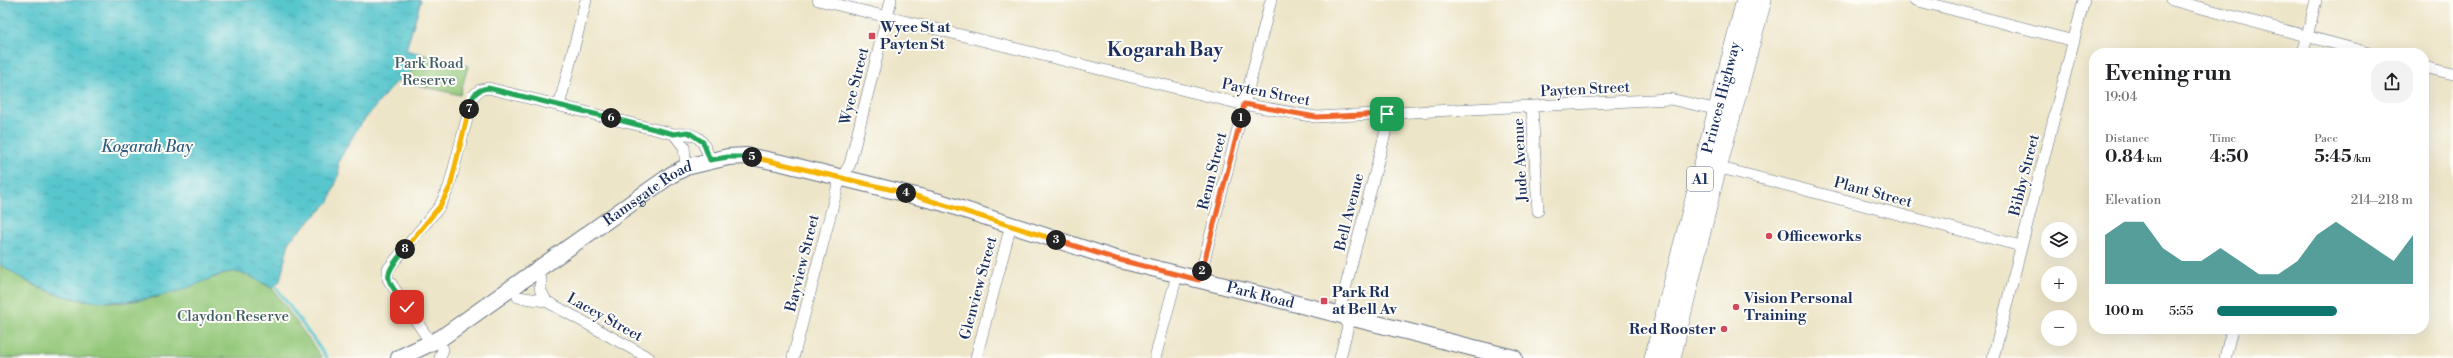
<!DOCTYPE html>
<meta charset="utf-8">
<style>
body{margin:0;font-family:"Libre Bodoni",serif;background:#f2f2f2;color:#202124;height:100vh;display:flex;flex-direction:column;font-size:15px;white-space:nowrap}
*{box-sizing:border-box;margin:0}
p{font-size:13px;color:#757577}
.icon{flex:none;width:22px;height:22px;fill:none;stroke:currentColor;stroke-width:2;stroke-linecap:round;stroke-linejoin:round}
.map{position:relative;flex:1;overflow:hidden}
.details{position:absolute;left:2089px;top:48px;width:340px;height:286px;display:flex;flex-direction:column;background:#fff;border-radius:16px;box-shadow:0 4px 16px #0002}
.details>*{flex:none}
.fabs{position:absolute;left:2041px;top:222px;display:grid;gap:8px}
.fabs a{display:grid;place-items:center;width:36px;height:36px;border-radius:50%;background:#fff;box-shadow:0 4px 16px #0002;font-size:20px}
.pin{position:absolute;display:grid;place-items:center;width:34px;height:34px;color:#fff;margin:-17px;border-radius:8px;box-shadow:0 2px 6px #0006}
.km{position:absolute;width:20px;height:20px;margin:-10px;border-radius:50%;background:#222;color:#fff;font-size:11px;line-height:20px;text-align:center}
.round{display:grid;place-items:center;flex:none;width:42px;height:42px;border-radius:16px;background:#f2f2f2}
.headline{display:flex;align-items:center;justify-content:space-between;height:68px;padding:0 16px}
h1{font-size:22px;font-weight:700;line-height:30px}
.metrics{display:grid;grid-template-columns:repeat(3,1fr);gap:6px;height:68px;padding:4px 16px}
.metrics div{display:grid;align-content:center}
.metrics b{font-size:17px;font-weight:700}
.metrics small{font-size:11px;font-weight:400}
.metrics p{font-size:11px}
.chart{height:112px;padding:8px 16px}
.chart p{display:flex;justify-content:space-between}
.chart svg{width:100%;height:72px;margin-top:4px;fill:#0f766e;opacity:.7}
ul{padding:0 16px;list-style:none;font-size:13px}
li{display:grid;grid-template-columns:64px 48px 1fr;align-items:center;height:30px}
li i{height:10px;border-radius:5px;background:#0f766e}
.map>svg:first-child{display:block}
.green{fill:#93c778;stroke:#577b6b}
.water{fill:url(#water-ripples);stroke:#3a7a96}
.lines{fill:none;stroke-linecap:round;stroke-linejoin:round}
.stream{stroke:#58c6cd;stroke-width:3}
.minor-casing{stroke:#646f83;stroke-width:12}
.secondary-casing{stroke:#646f83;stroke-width:18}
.trunk-casing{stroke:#646f83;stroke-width:20}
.minor{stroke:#fff;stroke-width:11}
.secondary{stroke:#fff;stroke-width:16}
.trunk{stroke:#fff;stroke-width:19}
.split-1-casing{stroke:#fff;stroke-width:8}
.split-2-casing{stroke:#fff;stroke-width:8}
.split-3-casing{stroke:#fff;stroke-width:8}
.split-4-casing{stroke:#fff;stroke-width:8}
.split-5-casing{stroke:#fff;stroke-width:8}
.split-6-casing{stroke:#fff;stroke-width:8}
.split-7-casing{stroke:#fff;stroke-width:8}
.split-8-casing{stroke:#fff;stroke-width:8}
.split-9-casing{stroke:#fff;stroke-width:8}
.split-1{stroke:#f0652b;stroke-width:5}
.split-2{stroke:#f0652b;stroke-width:5}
.split-3{stroke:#f0652b;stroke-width:5}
.split-4{stroke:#f5b400;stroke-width:5}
.split-5{stroke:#f5b400;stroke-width:5}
.split-6{stroke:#22a559;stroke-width:5}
.split-7{stroke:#22a559;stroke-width:5}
.split-8{stroke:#f5b400;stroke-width:5}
.split-9{stroke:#22a559;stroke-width:5}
.poi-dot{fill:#d1495b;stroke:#fdfcf7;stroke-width:1.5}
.labels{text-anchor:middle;stroke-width:4;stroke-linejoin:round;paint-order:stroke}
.shield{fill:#fdfcf7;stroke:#5f6c8c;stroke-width:1}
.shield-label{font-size:14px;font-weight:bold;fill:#1b2f5e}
.poi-label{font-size:15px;font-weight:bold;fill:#1b2f5e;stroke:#fdfcf7;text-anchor:start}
.park-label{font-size:15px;fill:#3f5d66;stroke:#fdfcf7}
.street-label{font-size:15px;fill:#1b2f5e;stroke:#fdfcf7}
.water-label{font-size:16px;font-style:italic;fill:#2d5c7f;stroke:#fdfcf7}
.district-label{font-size:19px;font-weight:bold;fill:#1b2f5e;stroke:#fdfcf7}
</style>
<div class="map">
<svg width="2453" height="358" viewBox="0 0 2453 358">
<defs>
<pattern id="water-ripples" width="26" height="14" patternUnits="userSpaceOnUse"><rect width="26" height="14" fill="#58c6cd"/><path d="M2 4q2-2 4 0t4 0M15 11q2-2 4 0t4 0" fill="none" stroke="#48a1aa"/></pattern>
</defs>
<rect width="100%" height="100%" fill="#fdfcf7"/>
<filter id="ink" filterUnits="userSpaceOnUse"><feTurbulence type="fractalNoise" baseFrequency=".025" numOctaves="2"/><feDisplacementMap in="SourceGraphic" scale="8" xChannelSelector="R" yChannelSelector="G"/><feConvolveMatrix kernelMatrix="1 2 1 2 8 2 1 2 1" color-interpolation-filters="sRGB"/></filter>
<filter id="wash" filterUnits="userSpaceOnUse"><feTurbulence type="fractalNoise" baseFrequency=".012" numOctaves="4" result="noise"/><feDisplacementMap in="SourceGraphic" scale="16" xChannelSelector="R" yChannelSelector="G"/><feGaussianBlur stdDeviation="0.9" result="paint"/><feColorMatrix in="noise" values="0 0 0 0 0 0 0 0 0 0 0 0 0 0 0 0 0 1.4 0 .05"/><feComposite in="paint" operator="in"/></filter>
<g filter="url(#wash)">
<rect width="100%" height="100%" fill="#ede5c8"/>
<!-- green -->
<path class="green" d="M422 54 468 66 460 95 403 82Z
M0 264 31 284 54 294 81 300 121 303 159 297 232 271 247 274 272 288 322 358H0Z"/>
<!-- water -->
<path class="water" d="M0 0H421L406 50 422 54 403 82 396 81 357 129 338 162 339 174 329 202 289 241 280 281 272 288C259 282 248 273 234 272 224 271 197 285 185 289 118 310 58 307 0 264Z"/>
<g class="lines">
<!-- stream -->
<path class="stream" d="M275 286 327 358"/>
</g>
</g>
<g filter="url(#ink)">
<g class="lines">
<!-- minor casing -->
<g class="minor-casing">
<path id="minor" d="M818 0 1237 103 1316 117 1670 99 1719 110
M1915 0 2074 41
M2172 0 2369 53
M2303 53 2316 0
M2424 67 2453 74
M559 106 586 0
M1532 107 1538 211
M674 134 684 147 686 167
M1717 167 2021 246
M541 280 540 289 546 301
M1199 280 1271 0
M518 297 546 301 649 358
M431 343 388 279V269L440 206 449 187 473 96 480 90 488 88 674 134C698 132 703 138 710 160
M440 358 443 349
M793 358 838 185 850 164 891 0
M976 358 1011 225
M1155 358 1177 275
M1340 358 1348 326 1341 305 1385 134 1387 114
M1993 358 2084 0
M2225 358 2232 329"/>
</g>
<!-- secondary casing -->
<g class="secondary-casing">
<g id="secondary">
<path id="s1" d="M399 358 441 338 671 175 686 167 728 157 747 156 782 163 940 202 1116 259 1514 358"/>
</g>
</g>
<!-- trunk casing -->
<g class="trunk-casing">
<g id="trunk">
<path id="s2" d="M1654 358 1746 0"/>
<path d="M1671 358 1711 190 1762 0"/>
</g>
</g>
<!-- minor -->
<use href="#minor" class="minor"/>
<!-- secondary -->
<use href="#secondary" class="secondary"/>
<!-- trunk -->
<use href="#trunk" class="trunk"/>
</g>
</g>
<g class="lines" filter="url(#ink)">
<!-- split-1 casing -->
<g class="split-1-casing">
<path id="split-1" d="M1241 118 1244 104 1316 117 1387 114"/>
</g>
<!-- split-2 casing -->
<g class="split-2-casing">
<path id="split-2" d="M1202 271 1241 118"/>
</g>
<!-- split-3 casing -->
<g class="split-3-casing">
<path id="split-3" d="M1056 240 1116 259 1199 280 1202 271"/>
</g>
<!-- split-4 casing -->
<g class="split-4-casing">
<path id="split-4" d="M906 193 1056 240"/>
</g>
<!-- split-5 casing -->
<g class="split-5-casing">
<path id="split-5" d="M752 157 906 193"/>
</g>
<!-- split-6 casing -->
<g class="split-6-casing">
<path id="split-6" d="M611 118 674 134 688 132 703 142 710 160 728 157H752"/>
</g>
<!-- split-7 casing -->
<g class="split-7-casing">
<path id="split-7" d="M469 109C472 96 475 90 488 88L611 118"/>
</g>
<!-- split-8 casing -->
<g class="split-8-casing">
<path id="split-8" d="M405 249 440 206 450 187 469 109"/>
</g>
<!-- split-9 casing -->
<g class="split-9-casing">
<path id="split-9" d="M405 249C380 280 386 277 407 307"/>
</g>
<!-- split-1 -->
<use href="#split-1" class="split-1"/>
<!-- split-2 -->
<use href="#split-2" class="split-2"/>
<!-- split-3 -->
<use href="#split-3" class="split-3"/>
<!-- split-4 -->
<use href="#split-4" class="split-4"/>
<!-- split-5 -->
<use href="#split-5" class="split-5"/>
<!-- split-6 -->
<use href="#split-6" class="split-6"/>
<!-- split-7 -->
<use href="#split-7" class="split-7"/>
<!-- split-8 -->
<use href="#split-8" class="split-8"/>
<!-- split-9 -->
<use href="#split-9" class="split-9"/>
</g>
<!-- markers -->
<g class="poi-dot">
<rect x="868" y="32" width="8" height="8" rx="2"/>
<circle cx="1769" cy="236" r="4"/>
<rect x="1320" y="297" width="8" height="8" rx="2"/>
<circle cx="1736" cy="307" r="4"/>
<circle cx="1724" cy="329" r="4"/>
</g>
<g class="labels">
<!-- shield labels -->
<rect class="shield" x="1687" y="167" width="26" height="24" rx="3"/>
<g class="shield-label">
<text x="1700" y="184">A1</text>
</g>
<!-- poi labels -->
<g class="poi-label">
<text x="880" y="32">Wyee St at<tspan x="880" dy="17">Payten St</tspan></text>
<text x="1777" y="241">Officeworks</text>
<text x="1332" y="297">Park Rd<tspan x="1332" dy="17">at Bell Av</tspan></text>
<text x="1744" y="303">Vision Personal<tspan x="1744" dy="17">Training</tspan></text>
<text x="1716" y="334" text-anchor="end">Red Rooster</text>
</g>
<!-- park labels -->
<g class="park-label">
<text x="429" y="68">Park Road<tspan x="429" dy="17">Reserve</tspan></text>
<text x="233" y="321">Claydon Reserve</text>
</g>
<!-- street labels -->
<g class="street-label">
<text transform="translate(854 86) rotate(-76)" y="5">Wyee Street</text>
<text transform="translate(1585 89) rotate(-3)" y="5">Payten Street</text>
<text transform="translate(1266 92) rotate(11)" y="5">Payten Street</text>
<text dy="5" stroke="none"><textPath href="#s2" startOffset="269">Princes Highway</textPath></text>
<text transform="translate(1520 160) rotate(-93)" y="5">Jude Avenue</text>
<text transform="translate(1212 171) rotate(-76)" y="5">Renn Street</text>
<text transform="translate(2024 175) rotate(-76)" y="5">Bibby Street</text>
<text transform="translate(1873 192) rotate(15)" y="5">Plant Street</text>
<text dy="5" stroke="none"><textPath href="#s1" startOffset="299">Ramsgate Road</textPath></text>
<text transform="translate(1349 212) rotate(-76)" y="5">Bell Avenue</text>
<text transform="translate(802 263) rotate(-76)" y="5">Bayview Street</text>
<text transform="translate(978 288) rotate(-75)" y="5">Glenview Street</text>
<text dy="5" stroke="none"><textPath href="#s1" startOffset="940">Park Road</textPath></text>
<text transform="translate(605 317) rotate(29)" y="5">Lacey Street</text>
</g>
<!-- water labels -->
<g class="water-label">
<text x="147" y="152">Kogarah Bay</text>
</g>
<!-- district labels -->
<g class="district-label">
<text x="1165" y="56">Kogarah Bay</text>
</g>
</g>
</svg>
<div class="fabs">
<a><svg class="icon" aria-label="layers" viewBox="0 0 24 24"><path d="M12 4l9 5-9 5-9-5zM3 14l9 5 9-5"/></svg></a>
<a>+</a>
<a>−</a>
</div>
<div class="pin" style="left:1387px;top:114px;background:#1e9e55"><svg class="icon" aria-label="arrive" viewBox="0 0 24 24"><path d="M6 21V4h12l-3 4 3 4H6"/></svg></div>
<div class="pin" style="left:407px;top:307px;background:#d93025"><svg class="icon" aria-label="check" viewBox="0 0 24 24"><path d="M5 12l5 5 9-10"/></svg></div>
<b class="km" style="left:1241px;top:118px">1</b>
<b class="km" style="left:1202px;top:271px">2</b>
<b class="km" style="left:1056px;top:240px">3</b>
<b class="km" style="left:906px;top:193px">4</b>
<b class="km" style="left:752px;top:157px">5</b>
<b class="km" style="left:611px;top:118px">6</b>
<b class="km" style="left:469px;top:109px">7</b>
<b class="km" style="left:405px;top:249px">8</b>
<section class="details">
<div class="headline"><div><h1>Evening run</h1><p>19:04</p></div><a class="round"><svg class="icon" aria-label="share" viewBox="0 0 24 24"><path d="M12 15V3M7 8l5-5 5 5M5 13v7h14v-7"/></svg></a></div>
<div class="metrics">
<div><p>Distance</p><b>0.84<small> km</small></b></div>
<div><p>Time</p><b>4:50</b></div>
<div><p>Pace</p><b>5:45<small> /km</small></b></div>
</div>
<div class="chart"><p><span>Elevation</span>214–218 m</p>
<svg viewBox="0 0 160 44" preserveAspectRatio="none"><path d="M0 44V14L10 6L20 6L30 22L40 30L50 30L60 22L70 30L80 38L90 38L100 30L110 14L120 6L130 14L140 22L150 30L160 14V44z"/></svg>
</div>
<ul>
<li><b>100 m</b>5:55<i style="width:61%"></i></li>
</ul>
</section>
</div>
